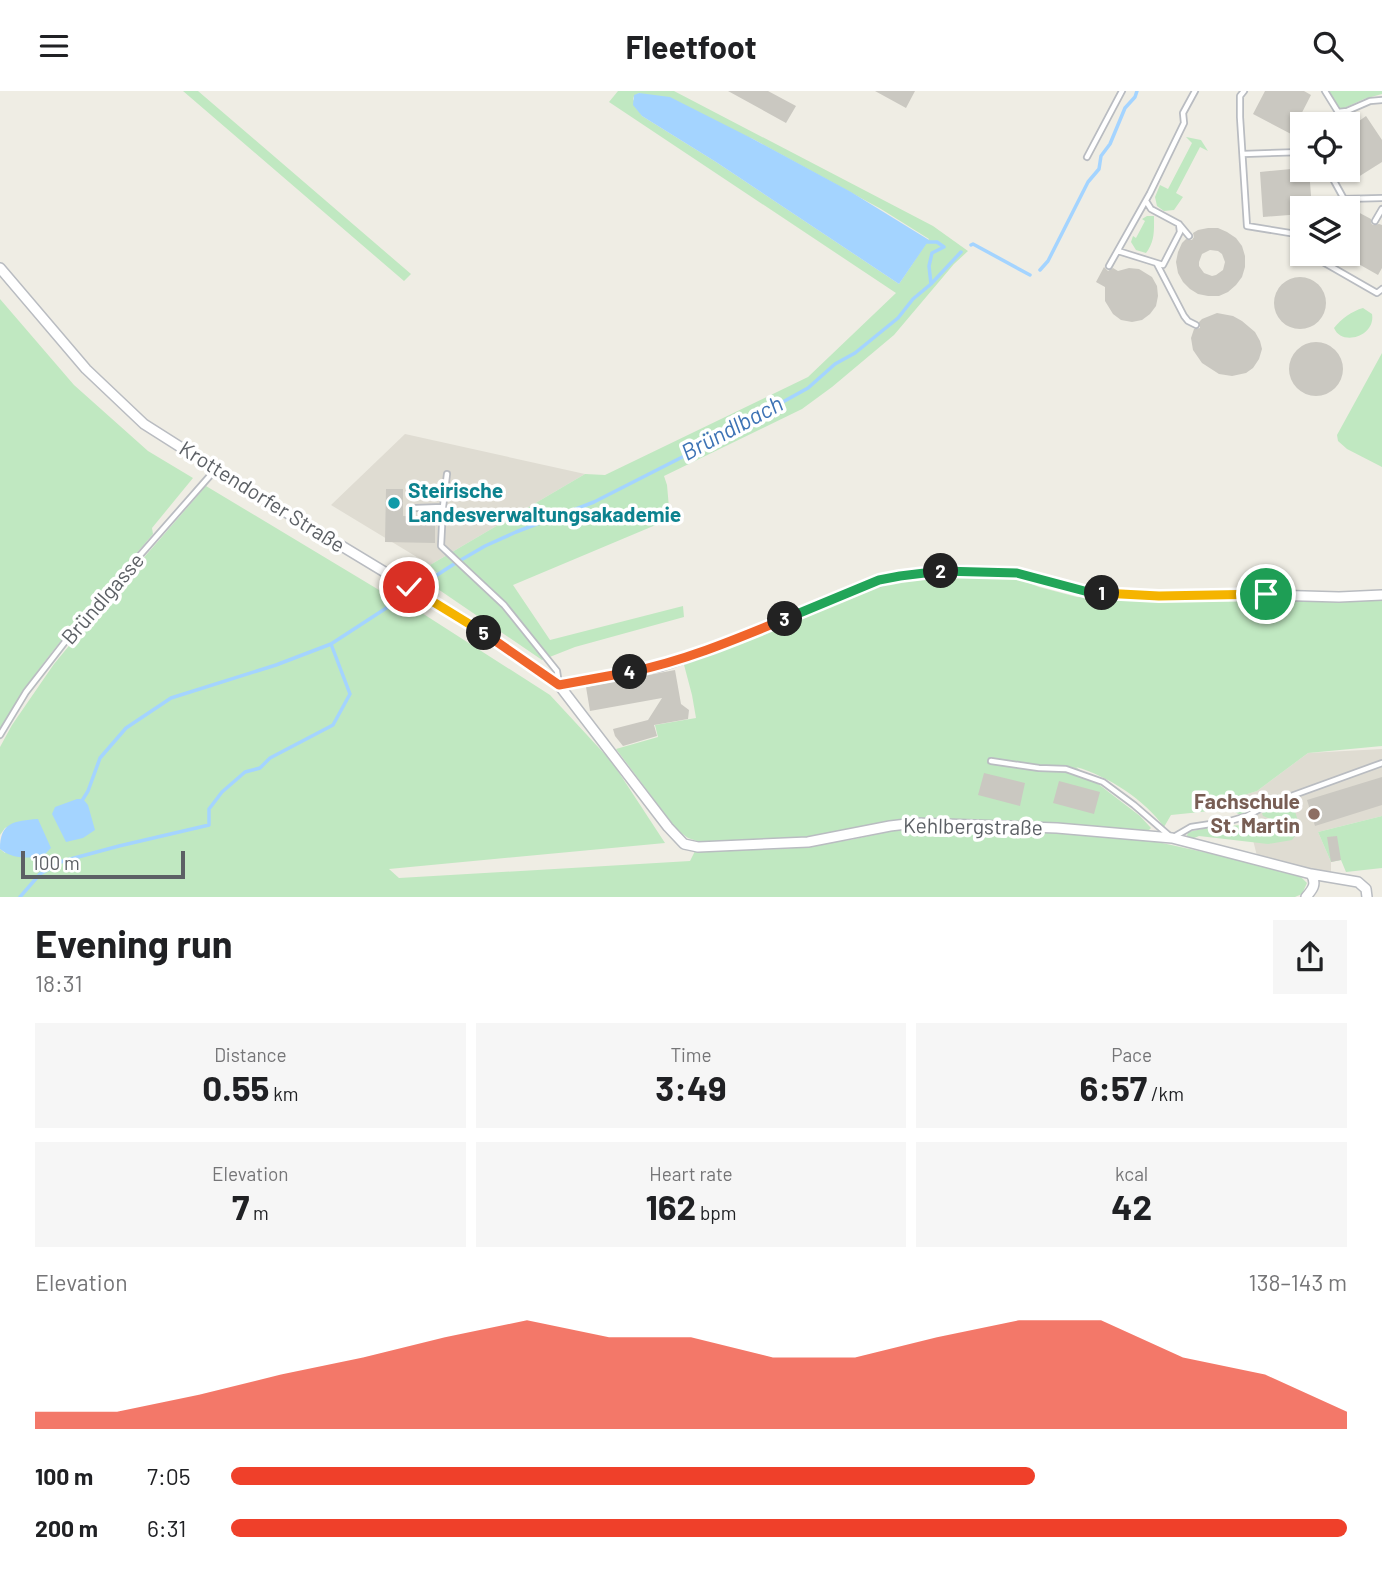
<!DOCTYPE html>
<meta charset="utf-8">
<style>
body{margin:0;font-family:Barlow,sans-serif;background:#f6f6f6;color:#202124;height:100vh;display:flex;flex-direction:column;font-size:26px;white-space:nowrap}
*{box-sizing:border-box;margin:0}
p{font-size:23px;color:#757577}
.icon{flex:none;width:38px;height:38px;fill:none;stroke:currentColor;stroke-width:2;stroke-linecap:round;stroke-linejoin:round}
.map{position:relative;height:806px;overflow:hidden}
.details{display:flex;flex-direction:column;background:#fff;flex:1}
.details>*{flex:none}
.controls{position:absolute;left:1290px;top:21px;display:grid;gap:14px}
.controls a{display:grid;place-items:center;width:70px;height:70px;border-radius:0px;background:#fff;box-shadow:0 2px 5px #0004;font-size:35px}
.scale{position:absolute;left:21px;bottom:18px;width:164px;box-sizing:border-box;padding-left:7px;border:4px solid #5c6065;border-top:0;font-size:19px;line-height:24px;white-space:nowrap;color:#5c6065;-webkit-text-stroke:5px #fff;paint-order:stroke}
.pin{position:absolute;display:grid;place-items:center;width:60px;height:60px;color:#fff;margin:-30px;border:4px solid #fff;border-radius:50%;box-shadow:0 2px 7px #0007}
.km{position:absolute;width:35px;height:35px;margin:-18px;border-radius:50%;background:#222;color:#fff;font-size:19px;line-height:35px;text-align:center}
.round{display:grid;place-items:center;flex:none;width:74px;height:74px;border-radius:0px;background:#f6f6f6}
.overview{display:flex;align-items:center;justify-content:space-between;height:119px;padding:0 35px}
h1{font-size:38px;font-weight:700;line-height:52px}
.metrics{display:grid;grid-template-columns:repeat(3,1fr);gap:10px;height:119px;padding:7px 35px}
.metrics div{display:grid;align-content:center;border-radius:0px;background:#f6f6f6;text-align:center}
.metrics b{font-size:35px;font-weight:700}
.metrics small{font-size:19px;font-weight:400}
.metrics p{font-size:19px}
.chart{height:196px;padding:14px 35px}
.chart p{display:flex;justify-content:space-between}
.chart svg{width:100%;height:126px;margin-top:7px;fill:#ef402a;opacity:.7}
ul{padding:0 35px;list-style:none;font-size:23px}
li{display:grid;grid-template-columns:112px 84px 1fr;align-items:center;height:52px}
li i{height:18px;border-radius:9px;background:#ef402a}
header{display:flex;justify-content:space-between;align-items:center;height:91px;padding:0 35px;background:#fff;font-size:32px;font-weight:700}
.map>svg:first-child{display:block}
.education{fill:#dfdcd2}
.green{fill:#c0e8c1;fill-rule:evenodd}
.water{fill:#a4d4ff}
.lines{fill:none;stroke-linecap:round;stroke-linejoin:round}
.stream{stroke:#a4d4ff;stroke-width:3.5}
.building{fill:#cac8c1;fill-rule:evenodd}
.lane-casing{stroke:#b9bcc1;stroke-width:8}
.street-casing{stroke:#b9bcc1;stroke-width:12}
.lane{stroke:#fff;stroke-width:4.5}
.street{stroke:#fff;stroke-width:9}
.split-1-casing{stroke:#fff;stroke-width:14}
.split-2-casing{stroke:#fff;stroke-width:14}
.split-3-casing{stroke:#fff;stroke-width:14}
.split-4-casing{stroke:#fff;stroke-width:14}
.split-5-casing{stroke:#fff;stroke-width:14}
.split-6-casing{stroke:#fff;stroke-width:14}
.split-1{stroke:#f5b400;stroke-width:9}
.split-2{stroke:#22a559;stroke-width:9}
.split-3{stroke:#22a559;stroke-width:9}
.split-4{stroke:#f0652b;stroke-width:9}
.split-5{stroke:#f0652b;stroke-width:9}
.split-6{stroke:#f5b400;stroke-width:9}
.culture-dot{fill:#0f9aa8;stroke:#fff;stroke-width:2.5}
.education-dot{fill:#8d6e63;stroke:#fff;stroke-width:2.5}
.labels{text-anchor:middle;stroke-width:7;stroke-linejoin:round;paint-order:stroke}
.culture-label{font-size:21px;font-weight:bold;fill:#0d838f;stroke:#fff;text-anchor:start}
.street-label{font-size:21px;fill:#5c6065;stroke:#fff}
.education-label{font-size:21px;font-weight:bold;fill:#785e54;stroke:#fff;text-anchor:end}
.water-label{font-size:23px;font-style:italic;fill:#3d73b5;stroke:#fff}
</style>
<header><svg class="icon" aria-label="menu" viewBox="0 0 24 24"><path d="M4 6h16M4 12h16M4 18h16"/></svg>Fleetfoot<svg class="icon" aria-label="search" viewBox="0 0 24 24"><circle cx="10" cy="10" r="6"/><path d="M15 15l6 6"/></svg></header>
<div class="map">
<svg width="1382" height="806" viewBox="0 0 1382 806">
<rect width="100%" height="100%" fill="#efede4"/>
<!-- education -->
<path class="education" d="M405 343 585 383 430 474 331 414Z
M1382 658V725L1318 741 1331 771V786L1258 769 1247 725 1241 705 1257 700 1308 662Z"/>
<!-- green -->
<path class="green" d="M183 0H198L411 183 404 190Z
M618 0H674L933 135 968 160 954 173 894 244 832 296 802 318 664 385 667 394 670 428 513 494 550 549 683 515 684 526 575 556 542 569 432 494 439 484 430 474 585 383 605 384 808 286 896 202 609 11ZM639 2 753 48 881 118 929 148 899 193 716 71 642 25 633 8 634 5Z
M1329 0H1382V3L1364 8 1342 18 1339 17Z
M1186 46 1201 49 1208 60 1200 56 1176 102 1183 106 1174 119 1164 120 1157 115 1155 106 1160 94 1168 98 1192 52Z
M1147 125H1154C1154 140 1155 150 1146 162L1136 159 1131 151 1133 145 1136 147 1145 130 1142 128Z
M0 208 74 294 148 360 193 387 152 437 153 443C100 505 39 567 0 639Z
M1363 217 1372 223C1376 245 1342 256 1334 237 1341 228 1352 220 1363 217Z
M1382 262V376L1347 358 1338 350 1337 344Z
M206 395 384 502 411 515 550 604 612 671 665 752 389 778 399 787 690 770 695 760 785 758 850 749 906 737 1037 740 1144 748 1244 770 1300 785 1307 792 1302 803 1295 806H0V758L5 762 23 730 5 737 0 744V656L12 634 54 573 101 516Z
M940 481 1016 487 1039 496 1077 506 1110 508H1284L1347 510 1382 507V655L1308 662 1257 700 1241 705 1246 721 1240 724 1230 718 1171 724 1164 736C1145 709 1108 685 1076 676L1140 725 1151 737 1148 740 1044 731 984 733 961 732 773 749 711 751 697 750 688 747 677 739 616 658 658 646 655 634 696 627 692 604 683 570 886 490Z
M1292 711 1298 730C1288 733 1272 729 1263 725L1262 722Z
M1382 725V777L1346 781 1341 769 1331 771 1318 741Z
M1252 733 1298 741 1292 749 1268 753 1199 745 1192 748 1187 745 1188 741 1207 737Z"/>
<!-- water -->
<path class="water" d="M639 2 670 6 753 48 851 101 929 149 899 193 716 71 642 25 633 14 634 4Z
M77 708H83L88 714 95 739 83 747 66 751 52 723 55 716Z
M38 728 51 757 42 766C27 767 12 768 0 758 0 731 14 730 38 728Z"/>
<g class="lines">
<!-- stream -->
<path class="stream" d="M927 151H937L944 156 932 162 929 175 931 193
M971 154 973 153 1030 184
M1040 179 1048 170 1088 91 1099 78 1101 65 1110 53 1125 17 1135 6 1137 0
M83 708 88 700 100 667 126 637 171 607 276 574 331 553
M20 806 40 783 63 770 119 755 209 734V718L222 701 245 681 260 677 270 667 333 634 350 603 331 553 454 473 485 455 516 441 594 411 700 357 808 297 835 273 855 262 898 227 913 208 931 193 961 161"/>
</g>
<!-- building -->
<path class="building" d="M728 0H768L796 15 786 32Z
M875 0H915L906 17Z
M1265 0H1304L1311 4 1291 43 1253 23Z
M1366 25 1382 49V71L1355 88 1348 77V38Z
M1302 77V79H1309L1312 117H1302V123L1263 126 1260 81Z
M1356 120 1371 128V132L1373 134 1379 133 1382 134V177L1378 184 1348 167V135Z
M1208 137H1218L1227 141 1236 147 1242 155 1245 165V176L1242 186 1236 194 1228 201 1219 205H1208L1198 203 1190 198 1183 191 1178 182 1176 171 1178 161 1182 152 1186 148 1192 149 1194 146 1193 142 1198 139ZM1210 159 1218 160 1222 163 1225 171 1223 179 1216 184 1212 185 1204 182 1199 175V171L1202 163Z
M1104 176 1108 180 1113 177 1118 180 1129 177 1139 178 1152 186 1157 195 1158 205 1156 215 1150 223 1142 229 1132 231 1121 229 1113 223 1105 210V196L1096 191Z
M1274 212a26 26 0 1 1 52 0a26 26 0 1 1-52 0Z
M1217 222 1233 225 1242 230 1255 241 1260 250 1262 258 1259 268 1253 277 1246 282 1232 285 1219 283 1202 272 1193 259 1191 247 1194 238 1200 237 1199 231 1202 228Z
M1289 278a27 27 0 1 1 54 0a27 27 0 1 1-54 0Z
M386 398H403V425L435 426V452L385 451Z
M675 579 681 613 689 619 688 628 654 634 657 645 623 655 615 645 613 638 648 629 662 607 590 620 586 596Z
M984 682 1025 692 1020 715 978 704Z
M1382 686V714L1315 735 1307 709Z
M1059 690 1100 701 1094 723 1053 712Z
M1337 745 1341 769 1331 771 1327 746Z"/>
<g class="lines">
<!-- lane casing -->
<g class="lane-casing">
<path id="lane" d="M1244 0 1240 5V26L1247 135 1302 144
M1325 0 1338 21 1332 33
M1338 21 1347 20 1370 10 1382 9
M1243 63 1302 61
M1087 66 1122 0
M1328 79 1344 108 1382 107
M1146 110 1151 118 1179 133 1189 145
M1327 117 1330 110 1344 108
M1375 130 1382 118
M1118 160 1163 174 1180 141 1179 133
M1317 163 1323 171 1377 202 1382 198
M1157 173 1184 225 1188 230 1196 234
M1109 175 1150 102 1184 32 1183 22 1195 0
M443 416 447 383
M416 417 443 416 441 455 504 514 557 580 559 593
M0 644 26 601 75 538 215 379
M991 670 1039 677 1066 678 1103 691 1134 714 1172 747 1191 736 1230 730 1247 725 1269 713 1382 672"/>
</g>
<!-- street casing -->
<g class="street-casing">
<path id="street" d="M0 177 86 278 144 333 226 385 469 532 559 594 668 736 684 753 698 756 808 751 890 735 915 732 1057 737 1172 747 1311 783 1358 791 1366 798 1367 806
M559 594 661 575 712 558 866 494 900 485 942 479 1017 482 1092 502 1159 505 1237 503 1339 506 1382 504
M1306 806C1313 798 1317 793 1311 783"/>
</g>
<!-- lane -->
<use href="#lane" class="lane"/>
<!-- street -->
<use href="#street" class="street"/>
</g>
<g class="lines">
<!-- split-1 casing -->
<g class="split-1-casing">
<path id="split-1" d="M1102 502 1159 505 1266 503"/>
</g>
<!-- split-2 casing -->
<g class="split-2-casing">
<path id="split-2" d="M941 480 1017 482 1092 502H1102"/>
</g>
<!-- split-3 casing -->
<g class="split-3-casing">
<path id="split-3" d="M785 528 879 489 900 485 941 480"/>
</g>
<!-- split-4 casing -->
<g class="split-4-casing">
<path id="split-4" d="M630 581C684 570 734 549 785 528"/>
</g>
<!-- split-5 casing -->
<g class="split-5-casing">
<path id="split-5" d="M484 542 559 594 630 581"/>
</g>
<!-- split-6 casing -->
<g class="split-6-casing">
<path id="split-6" d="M409 496 484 542"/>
</g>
<!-- split-1 -->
<use href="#split-1" class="split-1"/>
<!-- split-2 -->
<use href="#split-2" class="split-2"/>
<!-- split-3 -->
<use href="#split-3" class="split-3"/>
<!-- split-4 -->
<use href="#split-4" class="split-4"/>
<!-- split-5 -->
<use href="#split-5" class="split-5"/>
<!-- split-6 -->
<use href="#split-6" class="split-6"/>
</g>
<!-- markers -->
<circle class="culture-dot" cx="394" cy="412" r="7"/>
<circle class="education-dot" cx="1314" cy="723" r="7"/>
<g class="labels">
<!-- culture labels -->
<g class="culture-label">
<text x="408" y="407">Steirische<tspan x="408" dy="24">Landesverwaltungsakademie</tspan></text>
</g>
<!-- street labels -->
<g class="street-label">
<text transform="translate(262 406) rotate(32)" y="7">Krottendorfer Straße</text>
<text transform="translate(103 508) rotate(-49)" y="7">Bründlgasse</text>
<text transform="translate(973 736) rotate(1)" y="7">Kehlbergstraße</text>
</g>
<!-- education labels -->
<g class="education-label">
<text x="1300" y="718">Fachschule<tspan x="1300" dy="24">St. Martin</tspan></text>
</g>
<!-- water labels -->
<g class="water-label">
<text transform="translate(732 337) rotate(-28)" y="8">Bründlbach</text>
</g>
</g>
</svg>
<div class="controls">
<a><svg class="icon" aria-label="locate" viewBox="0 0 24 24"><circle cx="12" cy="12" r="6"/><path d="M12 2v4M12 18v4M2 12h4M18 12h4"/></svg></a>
<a><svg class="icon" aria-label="layers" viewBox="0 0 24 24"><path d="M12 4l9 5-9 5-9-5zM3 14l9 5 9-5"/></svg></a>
</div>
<div class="scale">100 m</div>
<div class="pin" style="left:1266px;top:503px;background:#1e9e55"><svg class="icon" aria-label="arrive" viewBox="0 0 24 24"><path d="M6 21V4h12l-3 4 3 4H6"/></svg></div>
<div class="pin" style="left:409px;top:496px;background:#d93025"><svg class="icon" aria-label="check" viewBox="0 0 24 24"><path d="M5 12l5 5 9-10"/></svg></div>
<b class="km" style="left:1102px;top:502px">1</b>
<b class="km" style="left:941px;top:480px">2</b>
<b class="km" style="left:785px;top:528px">3</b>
<b class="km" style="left:630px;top:581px">4</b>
<b class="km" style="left:484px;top:542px">5</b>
</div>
<section class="details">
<div class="overview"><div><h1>Evening run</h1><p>18:31</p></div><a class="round"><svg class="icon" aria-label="share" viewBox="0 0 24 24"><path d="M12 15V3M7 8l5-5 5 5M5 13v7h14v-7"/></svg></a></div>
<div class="metrics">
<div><p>Distance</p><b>0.55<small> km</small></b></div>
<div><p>Time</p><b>3:49</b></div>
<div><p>Pace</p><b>6:57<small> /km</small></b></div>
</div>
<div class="metrics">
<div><p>Elevation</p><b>7<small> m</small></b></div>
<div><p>Heart rate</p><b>162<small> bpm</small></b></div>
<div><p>kcal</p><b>42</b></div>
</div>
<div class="chart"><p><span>Elevation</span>138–143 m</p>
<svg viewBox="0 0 160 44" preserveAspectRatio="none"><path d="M0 44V38L10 38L20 32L30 25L40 19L50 12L60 6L70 12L80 12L90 19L100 19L110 12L120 6L130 6L140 19L150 25L160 38V44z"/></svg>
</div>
<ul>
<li><b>100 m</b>7:05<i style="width:72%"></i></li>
<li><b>200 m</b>6:31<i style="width:100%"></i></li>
</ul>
</section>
